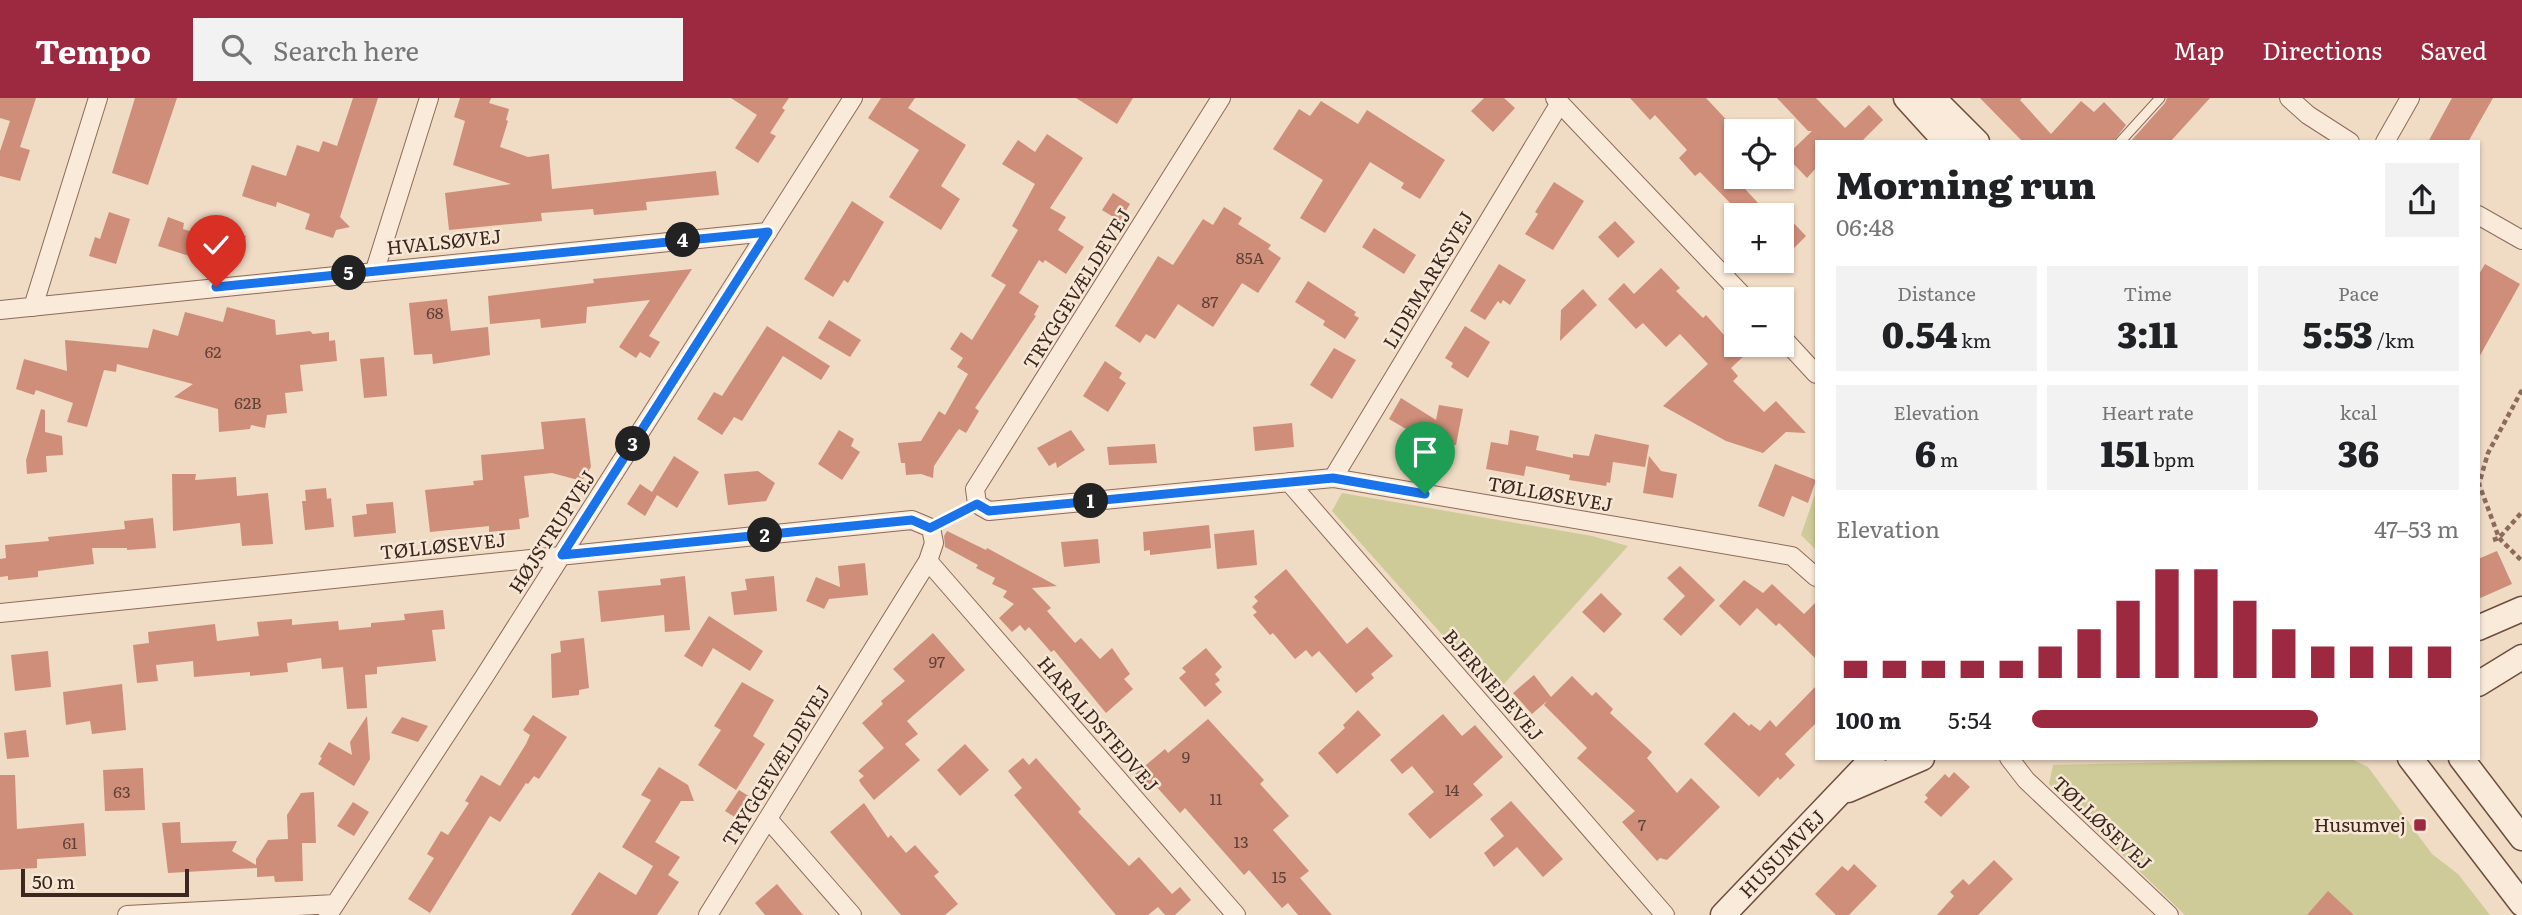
<!DOCTYPE html>
<meta charset="utf-8">
<style>
body{margin:0;font-family:Literata,serif;background:#f2f2f2;color:#202124;height:100vh;display:flex;flex-direction:column;font-size:26px;white-space:nowrap}
*{box-sizing:border-box;margin:0}
p{font-size:23px;color:#757577}
.icon{flex:none;width:38px;height:38px;fill:none;stroke:currentColor;stroke-width:2;stroke-linecap:round;stroke-linejoin:round}
.map{position:relative;flex:1;overflow:hidden}
.side{position:absolute;left:1815px;top:42px;width:665px;height:620px;display:flex;flex-direction:column;background:#fff;border-radius:0px;box-shadow:0 2px 5px #0004}
.side>*{flex:none}
.fabs{position:absolute;left:1724px;top:21px;display:grid;gap:14px}
.fabs a{display:grid;place-items:center;width:70px;height:70px;border-radius:0px;background:#fff;box-shadow:0 2px 5px #0004;font-size:35px}
.scale{position:absolute;left:21px;bottom:18px;width:168px;box-sizing:border-box;padding-left:7px;border:4px solid #3b271f;border-top:0;font-size:19px;line-height:24px;white-space:nowrap;color:#3b271f;-webkit-text-stroke:5px #f7e7d5;paint-order:stroke}
.pin{position:absolute;display:grid;place-items:center;width:60px;height:60px;color:#fff;margin:-72px -30px;border-radius:50% 50% 50% 0;rotate:-45deg;box-shadow:0 0 7px #0007}
.pin .icon{rotate:45deg}
.km{position:absolute;width:35px;height:35px;margin:-18px;border-radius:50%;background:#222;color:#fff;font-size:19px;line-height:35px;text-align:center}
.round{display:grid;place-items:center;flex:none;width:74px;height:74px;border-radius:0px;background:#f2f2f2}
.headline{display:flex;align-items:center;justify-content:space-between;height:119px;padding:0 21px}
h1{font-size:38px;font-weight:800;line-height:52px}
.figures{display:grid;grid-template-columns:repeat(3,1fr);gap:10px;height:119px;padding:7px 21px}
.figures div{display:grid;align-content:center;border-radius:0px;background:#f2f2f2;text-align:center}
.figures b{font-size:35px;font-weight:800}
.figures small{font-size:19px;font-weight:400}
.figures p{font-size:19px}
.chart{height:196px;padding:14px 21px}
.chart p{display:flex;justify-content:space-between}
.chart svg{width:100%;height:126px;margin-top:7px;stroke:#9c293f;stroke-width:6}
ul{padding:0 21px;list-style:none;font-size:23px}
li{display:grid;grid-template-columns:112px 84px 1fr;align-items:center;height:52px}
li i{height:18px;border-radius:9px;background:#9c293f}
header{display:flex;align-items:center;gap:42px;box-sizing:border-box;height:98px;padding:0 35px;background:#9c293f;color:#fff}
header strong{font-size:33px}
nav{display:flex;gap:38px;margin-inline-start:auto;font-size:24px}
.search{width:490px;height:63px;background:#f2f2f2;display:flex;align-items:center;gap:18px;box-sizing:border-box;padding:0 24px;border-radius:0px;color:#757577;font-size:26px}
.map>svg:first-child{display:block}
.green{fill:#cecb99}
.building{fill:#cf8e7a}
.lines{fill:none;stroke-linecap:round;stroke-linejoin:round}
.lane-casing{stroke:#8c6b5b;stroke-width:11}
.street-casing{stroke:#8c6b5b;stroke-width:20}
.secondary-casing{stroke:#6d4d3e;stroke-width:27}
.path{stroke:#8c6b5b;stroke-width:4.5;stroke-dasharray:5 3.5;stroke-linecap:butt}
.lane{stroke:#faead9;stroke-width:9}
.street{stroke:#faead9;stroke-width:18}
.secondary{stroke:#faead9;stroke-width:24}
.route-casing{stroke:#fff;stroke-width:14}
.route{stroke:#1a73e8;stroke-width:9}
.poi-dot{fill:#9c293f;stroke:#f7e7d5;stroke-width:2.5}
.labels{text-anchor:middle;stroke-width:5;stroke-linejoin:round;paint-order:stroke}
.number-label{font-size:16px;fill:#604136}
.street-label{font-size:19px;fill:#3b271f;stroke:#f7e7d5}
.poi-label{font-size:19px;fill:#3b271f;stroke:#f7e7d5;text-anchor:end}
</style>
<header>
<strong>Tempo</strong>
<div class="search"><svg class="icon" aria-label="search" viewBox="0 0 24 24"><circle cx="10" cy="10" r="6"/><path d="M15 15l6 6"/></svg>Search here</div>
<nav><a>Map</a><a>Directions</a><a>Saved</a></nav>
</header>
<div class="map">
<svg width="2522" height="817" viewBox="0 0 2522 817">
<rect width="100%" height="100%" fill="#f0dbc5"/>
<!-- green -->
<path class="green" d="M1816 393V452L1801 437Z
M1342 395 1592 438 1628 448 1495 596 1332 413Z
M2349 660 2368 669 2432 756 2458 776 2490 817H2185L2049 686 2053 667Z"/>
<!-- building -->
<path class="building" d="M0 0H36L20 49 30 52 20 83 0 78V53L10 23 0 20Z
M135 0H177L148 87 112 75Z
M353 0H378L340 119 350 129 336 132 333 140 305 131 310 116 277 104 276 109 242 98 252 67 286 78 297 47 319 54 323 43 337 48Z
M460 0H491L489 5 509 11 506 22 508 23 500 49 528 59 549 56 552 91 716 73 719 97 646 104 647 112 594 117 593 111 541 115 542 123 449 132 445 95 511 86 453 67 465 23 454 19Z
M731 0H789L782 10 785 12 770 35 776 38 758 65 735 50 757 17Z
M881 0H915L908 10 966 47 941 88 960 101 941 132 889 99 919 52 868 20Z
M1076 0H1133L1117 26Z
M1484 0H1504L1515 10 1493 34 1471 13Z
M1630 0H1706L1736 32V81L1769 117H1724L1733 108 1700 74 1695 78 1679 60 1687 52 1655 17 1650 22Z
M1777 0H1816L1845 30 1869 7 1883 22 1861 44H1816V70L1807 80 1786 58 1812 33H1808Z
M1980 0H2022L2020 2 2051 36 2081 3 2094 14 2104 4 2126 27 2113 44H2023Z
M2167 0H2210L2170 44H2130L2165 5Z
M2452 0H2493L2468 44H2428Z
M1321 3 1358 26 1367 12 1445 62 1420 101 1401 90 1404 85 1370 64 1325 135 1300 120 1323 82 1273 51 1299 11 1310 18Z
M1047 36 1083 60 1050 110 1066 119 1058 132 1084 149 1066 176 1045 162 1043 165 1039 162 1019 195 1039 208 1034 217 1036 218 975 310 979 313 966 335 959 331 956 335 934 368 933 380 921 376 906 377 905 365H901L898 345 921 343 939 313 945 317 968 276 957 269 963 260 950 251 961 234 972 242 1006 187 991 178 1018 132 1012 128 1035 86 1002 66 1018 42 1035 54Z
M1554 84 1584 103 1553 152 1525 136 1538 116 1535 114Z
M1113 95 1130 106 1120 123 1102 112Z
M852 103 884 124 848 185 844 182 833 199 804 181Z
M1224 109 1242 120 1238 126 1271 147 1268 151 1281 160 1258 195 1242 185 1213 229 1178 206 1155 241 1146 236 1140 245 1115 228 1158 158 1173 167 1203 121 1213 127Z
M1782 113 1806 138 1793 151 1782 139Z
M109 114 130 121 116 166 89 158 95 139 100 141Z
M168 119 184 125 183 131 219 142 223 130 246 138 238 163 211 165 158 148Z
M1615 123 1635 144 1618 160 1598 139Z
M1374 130 1416 157 1404 176 1362 149Z
M1499 166 1526 182 1510 207 1503 202 1501 206 1498 203 1485 222 1470 213Z
M2485 166 2520 186 2478 261V178Z
M1661 170 1680 190 1676 193 1703 220 1706 217 1725 238 1729 235 1736 242V247H1741L1748 254 1731 270 1738 278 1733 283 1764 314 1776 303 1806 335 1786 334 1763 355 1726 343 1663 308 1708 266 1680 236 1666 249 1643 225 1636 231 1608 201 1624 185 1634 196Z
M692 171 649 238 660 244 650 260 640 254 636 260 619 249 650 202 587 209 586 225 541 230 540 221 490 226 488 198 594 185 593 181Z
M1308 183 1356 214 1354 217 1359 220 1345 241 1323 227 1325 223 1295 204Z
M1583 191 1597 207 1560 243 1561 212Z
M447 201 451 233 488 229 490 257 433 266 432 256 414 257 409 205Z
M227 209 275 222 276 237 310 233 313 236 329 234V243L335 242 337 263 300 267 303 293 285 295 287 315 267 317 265 330 251 327 250 331 219 334 218 311 174 299 193 286 117 266 116 274 104 272 87 329 67 324 73 305 36 292 34 297 16 291 24 261 67 273 65 242 148 250 153 231 178 238 185 214 223 224Z
M829 222 861 242 850 259 818 240Z
M767 228 830 268 821 282 783 258 742 323 734 319 722 337 697 321 714 294 722 298Z
M1465 228 1490 244 1468 280 1451 269 1453 265 1445 260Z
M1334 250 1356 262 1332 301 1310 287Z
M384 259 387 298 364 300 360 261Z
M1105 263 1122 275 1119 280 1126 285 1108 314 1083 298Z
M1401 300 1436 322 1439 307 1463 311 1456 347 1448 346 1447 355 1389 321Z
M41 311 45 312V334L62 338 63 357 46 358 47 374 27 376 26 362Z
M585 320 591 369 582 383 552 375 524 378 529 419 519 421 520 431 489 434V428L430 434 425 392 474 387 473 383 483 382 481 357 544 351 541 324Z
M1292 325 1294 349 1255 353 1253 329Z
M839 332 854 341 851 348 860 354 842 382 818 366Z
M1071 332 1085 352 1057 370 1056 364 1049 368 1037 350Z
M1510 332 1539 338 1536 352 1573 360V356L1589 358 1595 336 1649 347 1645 369 1613 364 1610 385 1607 384 1606 388 1569 382 1570 377 1526 368 1524 378 1486 371 1491 344 1508 347Z
M1155 346 1157 365 1109 367 1107 349Z
M674 358 699 374 677 410 657 397 645 418 627 406 640 386 652 394Z
M1649 358 1661 373 1677 376 1673 400 1643 395Z
M1775 366 1816 382 1808 405 1792 398 1784 419 1758 408Z
M758 373 775 385 766 403 728 407 724 376Z
M172 376H196L195 382 236 379 237 398 268 395 273 446 242 448 240 425 173 433Z
M326 390 327 401 331 400 334 429 305 432 302 403H306L305 392Z
M393 404 396 435 354 439 352 418 367 416 366 406Z
M153 420 156 450 127 452V450H92L94 466 38 473V479L8 482V478L0 479V461L6 460 5 447 49 443 48 439 125 431 124 423Z
M1209 427 1211 450 1150 457V452L1144 453 1143 434Z
M1254 432 1257 467 1217 471 1214 436Z
M947 433 986 452 987 450 1057 488 1032 490 1051 510 1047 513 1075 545 1081 540 1100 561 1112 550 1130 576 1124 581 1133 591 1106 615 1054 552 1051 554 1029 529 1025 533 1020 527 1012 534 999 520 1014 506 1003 499 1007 493 992 486 995 480 976 470 978 467 945 449 944 438Z
M1098 441 1100 465 1064 469 1061 444Z
M2497 453 2512 486 2478 501V461Z
M865 465 868 497 829 501 824 511 806 503 816 479 840 489 838 468Z
M1680 468 1715 502 1681 538 1663 521 1685 498 1667 480Z
M1286 471 1347 546 1367 529 1393 558 1371 576 1374 580 1356 595 1319 553 1312 559 1306 552 1295 561 1273 535 1270 537 1253 517 1257 514 1252 509 1258 503 1254 499Z
M685 478 690 532 665 534 664 517 601 524 598 493 661 487 660 481Z
M774 478 777 513 734 517 731 494 747 492 745 481Z
M1744 482 1763 495 1772 486 1804 516 1816 504V561L1779 525 1776 528 1757 510 1740 528 1719 508Z
M1601 495 1622 516 1604 535 1582 514Z
M443 512 445 531 432 532 436 563 377 569V576L365 577 367 610 347 611 343 569 322 571 321 560 287 565 288 574 250 578V574L194 579 193 563 156 567 158 583 137 585 133 547 149 545 148 534 215 526 217 543 259 538 257 524 292 521V527L338 523 339 532 371 529V525L405 522 404 516Z
M709 518 763 553 750 573 713 550 702 569 684 558Z
M933 535 965 572 907 623 918 636 905 646 920 662 874 702 861 686 859 682 864 678 858 673 884 650 862 625 883 606 881 603 905 583 893 571Z
M584 540 589 590 579 592V597L552 600 551 556 561 554 560 543Z
M1206 550 1222 569 1215 576 1220 582 1215 586 1222 594 1205 609 1179 580 1186 574 1182 570Z
M48 553 51 589 15 593 11 557Z
M1534 577 1551 599 1572 578 1592 598 1596 594 1613 611 1610 615 1652 654 1647 660 1677 695 1691 680 1720 709 1667 762 1660 760 1657 763 1622 724 1635 713 1577 660 1587 650 1544 607 1547 603 1532 616 1513 595Z
M742 584 774 602 753 638 765 646 736 692 698 667 721 632 714 628Z
M122 586 126 632 92 636 90 623 66 627 63 594Z
M1816 588V625L1785 656 1795 667 1780 682 1778 679 1759 699 1704 646 1734 614 1749 628 1751 626 1760 633 1770 622 1776 629Z
M1358 612 1381 637 1337 676 1318 655 1345 630 1343 627Z
M1443 616 1462 638 1475 627 1503 659 1473 686 1483 697 1430 741 1408 716 1434 694 1412 668 1402 676 1390 662Z
M533 617 567 639 539 681 534 678 528 686 526 685 500 724 490 718 430 815 408 801 434 760 427 756 441 733 448 737 469 705 465 703 481 677 500 688 526 646 530 637 523 632Z
M367 618 370 661 354 688 318 666 322 660 320 659 329 644 352 657 350 644Z
M402 619 428 628 418 644 391 635Z
M1208 621 1264 682 1260 686 1289 718 1273 732 1309 773 1300 780 1332 817H1298L1288 805 1282 810 1249 772 1244 777 1185 710 1180 715 1154 686 1147 692 1134 677 1165 651 1168 655Z
M26 632 29 659 7 661 4 635Z
M965 646 989 672 960 698 937 672Z
M1023 660 1029 667 1036 660 1081 711 1078 714 1129 768 1139 759 1172 796 1180 789 1191 802 1175 817H1165L1158 809 1148 817H1116L1014 697 1022 690 1008 673Z
M659 669 688 687 694 703H681L655 744 680 759 668 777 679 784 657 817H571L599 774 636 797 653 768 622 749 651 702 641 697Z
M143 670 145 712 105 713 103 672Z
M1954 674 1970 689 1941 719 1924 704 1928 700 1925 697 1945 676 1949 680Z
M0 677H15L17 731 84 725 86 758 37 761V770L0 772Z
M739 692 755 702 741 723 725 713Z
M314 694 316 745H302L303 783 275 784 274 778 257 779V770L168 775 162 725 180 724 181 745 237 743 232 753 256 767V761L268 742 288 741 287 717 301 695Z
M1511 703 1563 761 1543 779 1517 749 1494 769 1484 755 1504 738 1490 721Z
M353 704 369 714 354 738 337 728Z
M864 705 888 740 891 737 906 755 915 747 939 774 934 778 958 806 945 817H901L830 734Z
M1994 762 2013 781 1978 817H1937L1954 798 1950 794 1963 781 1969 787Z
M1854 766 1877 788 1849 817H1836L1815 796 1842 768 1848 773Z
M777 786 803 817H765L755 805Z
M2328 793 2354 817H2307Z"/>
<g class="lines">
<!-- lane casing -->
<g class="lane-casing">
<path id="lane" d="M2120 44 2160 0"/>
</g>
<!-- street casing -->
<g class="street-casing">
<path id="street" d="M1221 0 975 391 977 406 989 413 1333 380 1792 458 1816 479
M1555 0 1746 201
M2289 0 2308 17 2350 44
M2385 44 2410 0
M2478 117 2522 142
M375 172 429 0
M33 209 98 0
M0 212 768 134
M1782 239 1816 276
M1333 380 1560 5
M1289 384 1665 817
M928 463 1236 817
M0 515 912 422 931 430 934 445 928 463 708 817
M2009 660 2026 682 2169 817
M768 721 852 817
M127 817 335 806
M328 817 484 579 853 0"/>
</g>
<!-- secondary casing -->
<g class="secondary-casing">
<path id="secondary" d="M1906 0 1946 44
M1933 0 1977 44
M2478 530 2522 511
M2478 586 2522 559
M2410 660 2522 806
M2461 660 2522 740
M1848 692 1922 660
M1723 817 1873 660"/>
</g>
<!-- path -->
<path class="path" d="M2522 292 2488 355 2479 386 2499 440 2522 463
M2493 442 2499 440 2522 414"/>
<!-- lane -->
<use href="#lane" class="lane"/>
<!-- street -->
<use href="#street" class="street"/>
<!-- secondary -->
<use href="#secondary" class="secondary"/>
</g>
<g class="lines">
<!-- route casing -->
<g class="route-casing">
<path id="route" d="M216 189 768 134 562 457 912 422 930 430 977 406 989 413 1333 380 1425 396"/>
</g>
<!-- route -->
<use href="#route" class="route"/>
</g>
<!-- markers -->
<rect class="poi-dot" x="2413" y="720" width="14" height="14" rx="3.5"/>
<g class="labels">
<!-- number labels -->
<g class="number-label">
<text x="1250" y="166">85A</text>
<text x="1210" y="210">87</text>
<text x="435" y="221">68</text>
<text x="213" y="260">62</text>
<text x="248" y="311">62B</text>
<text x="937" y="570">97</text>
<text x="1186" y="665">9</text>
<text x="1452" y="698">14</text>
<text x="122" y="700">63</text>
<text x="1216" y="707">11</text>
<text x="1642" y="733">7</text>
<text x="1241" y="750">13</text>
<text x="70" y="751">61</text>
<text x="1279" y="785">15</text>
</g>
<!-- street labels -->
<g class="street-label">
<text transform="translate(444 144) rotate(-6)" y="7">HVALSØVEJ</text>
<text transform="translate(1428 182) rotate(-59)" y="7">LIDEMARKSVEJ</text>
<text transform="translate(1077 191) rotate(-58)" y="7">TRYGGEVÆLDEVEJ</text>
<text transform="translate(1550 396) rotate(10)" y="7">TØLLØSEVEJ</text>
<text transform="translate(552 434) rotate(-57)" y="7">HØJSTRUPVEJ</text>
<text transform="translate(443 448) rotate(-6)" y="7">TØLLØSEVEJ</text>
<text transform="translate(1493 587) rotate(49)" y="7">BJERNEDEVEJ</text>
<text transform="translate(1098 626) rotate(49)" y="7">HARALDSTEDVEJ</text>
<text transform="translate(776 668) rotate(-58)" y="7">TRYGGEVÆLDEVEJ</text>
<text transform="translate(2102 725) rotate(43)" y="7">TØLLØSEVEJ</text>
<text transform="translate(1782 756) rotate(-46)" y="7">HUSUMVEJ</text>
</g>
<!-- poi labels -->
<g class="poi-label">
<text x="2406" y="734">Husumvej</text>
</g>
</g>
</svg>
<div class="fabs">
<a><svg class="icon" aria-label="locate" viewBox="0 0 24 24"><circle cx="12" cy="12" r="6"/><path d="M12 2v4M12 18v4M2 12h4M18 12h4"/></svg></a>
<a>+</a>
<a>−</a>
</div>
<div class="scale">50 m</div>
<div class="pin" style="left:1425px;top:396px;background:#1e9e55"><svg class="icon" aria-label="arrive" viewBox="0 0 24 24"><path d="M6 21V4h12l-3 4 3 4H6"/></svg></div>
<div class="pin" style="left:216px;top:189px;background:#d93025"><svg class="icon" aria-label="check" viewBox="0 0 24 24"><path d="M5 12l5 5 9-10"/></svg></div>
<b class="km" style="left:1091px;top:403px">1</b>
<b class="km" style="left:765px;top:437px">2</b>
<b class="km" style="left:633px;top:346px">3</b>
<b class="km" style="left:683px;top:142px">4</b>
<b class="km" style="left:349px;top:175px">5</b>
<section class="side">
<div class="headline"><div><h1>Morning run</h1><p>06:48</p></div><a class="round"><svg class="icon" aria-label="share" viewBox="0 0 24 24"><path d="M12 15V3M7 8l5-5 5 5M5 13v7h14v-7"/></svg></a></div>
<div class="figures">
<div><p>Distance</p><b>0.54<small> km</small></b></div>
<div><p>Time</p><b>3:11</b></div>
<div><p>Pace</p><b>5:53<small> /km</small></b></div>
</div>
<div class="figures">
<div><p>Elevation</p><b>6<small> m</small></b></div>
<div><p>Heart rate</p><b>151<small> bpm</small></b></div>
<div><p>kcal</p><b>36</b></div>
</div>
<div class="chart"><p><span>Elevation</span>47–53 m</p>
<svg viewBox="0 0 160 44" preserveAspectRatio="none"><path d="M5 44V38M15 44V38M25 44V38M35 44V38M45 44V38M55 44V33M65 44V27M75 44V17M85 44V6M95 44V6M105 44V17M115 44V27M125 44V33M135 44V33M145 44V33M155 44V33"/></svg>
</div>
<ul>
<li><b>100 m</b>5:54<i style="width:67%"></i></li>
</ul>
</section>
</div>
